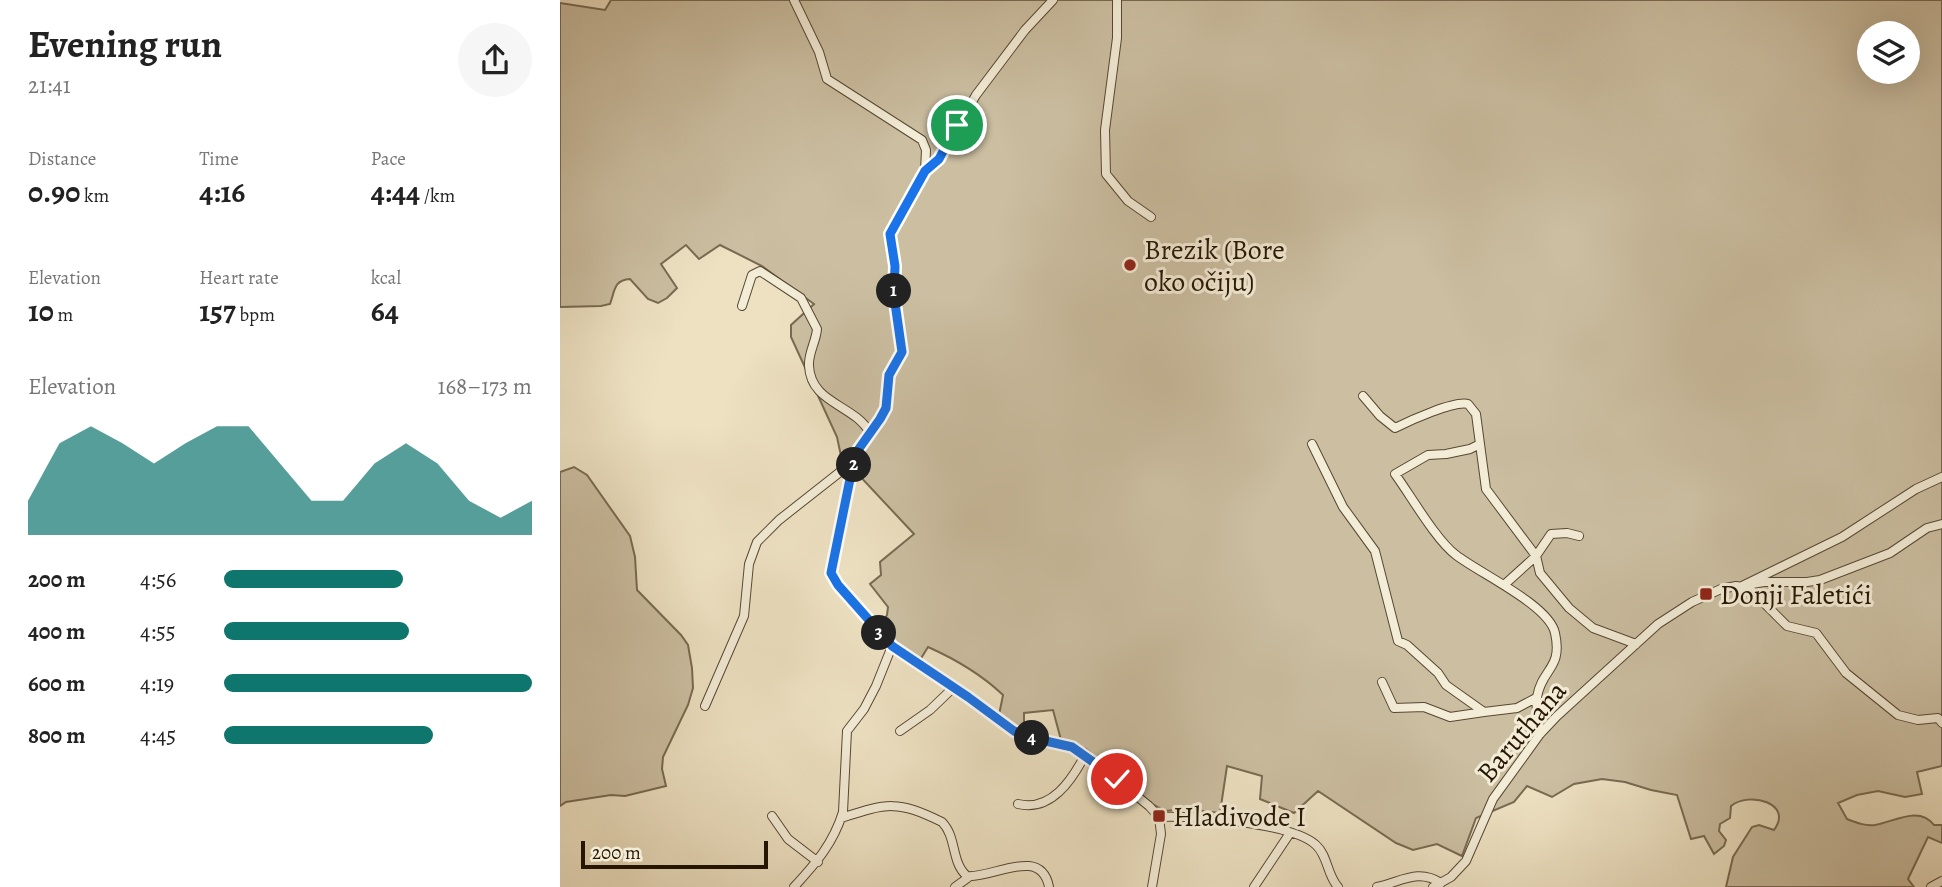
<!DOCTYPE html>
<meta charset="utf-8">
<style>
body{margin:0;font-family:Alegreya,serif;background:#f6f6f6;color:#222;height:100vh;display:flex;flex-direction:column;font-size:26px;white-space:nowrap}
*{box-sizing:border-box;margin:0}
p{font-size:23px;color:#767676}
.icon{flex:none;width:38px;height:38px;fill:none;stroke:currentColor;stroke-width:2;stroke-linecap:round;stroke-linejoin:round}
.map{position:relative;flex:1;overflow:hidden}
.details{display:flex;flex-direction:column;background:#fff;width:560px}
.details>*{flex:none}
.fabs{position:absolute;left:1297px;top:21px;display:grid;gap:14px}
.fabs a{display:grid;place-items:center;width:63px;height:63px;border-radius:50%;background:#fff;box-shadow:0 7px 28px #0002;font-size:35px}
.scale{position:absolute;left:21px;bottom:18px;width:187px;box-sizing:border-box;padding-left:7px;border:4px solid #251502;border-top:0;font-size:19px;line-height:24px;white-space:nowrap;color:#251502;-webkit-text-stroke:5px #f3ecd7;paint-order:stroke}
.pin{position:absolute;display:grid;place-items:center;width:60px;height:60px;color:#fff;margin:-30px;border:4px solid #fff;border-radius:50%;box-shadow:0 2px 7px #0007}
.km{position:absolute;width:35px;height:35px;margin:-18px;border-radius:50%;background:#222;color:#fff;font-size:19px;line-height:35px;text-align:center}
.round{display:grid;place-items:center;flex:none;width:74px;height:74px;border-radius:37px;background:#f6f6f6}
.headline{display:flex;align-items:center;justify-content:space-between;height:119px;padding:0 28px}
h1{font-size:38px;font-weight:600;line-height:52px}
.figures{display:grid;grid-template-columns:repeat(3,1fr);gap:10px;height:119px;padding:7px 28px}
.figures div{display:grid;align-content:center}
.figures b{font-size:30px;font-weight:600}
.figures small{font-size:19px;font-weight:400}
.figures p{font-size:19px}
.chart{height:196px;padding:14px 28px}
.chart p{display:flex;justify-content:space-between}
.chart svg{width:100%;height:126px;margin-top:7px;fill:#0f766e;opacity:.7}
ul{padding:0 28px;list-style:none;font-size:23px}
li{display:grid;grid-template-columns:112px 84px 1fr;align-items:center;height:52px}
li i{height:18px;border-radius:9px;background:#0f766e}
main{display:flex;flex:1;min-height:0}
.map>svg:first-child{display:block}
.green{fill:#cbbea1;stroke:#786a52;stroke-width:2;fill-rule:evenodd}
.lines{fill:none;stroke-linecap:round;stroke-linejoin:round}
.minor-casing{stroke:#574832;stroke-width:10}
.minor{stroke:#f3ecd7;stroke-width:8}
.route-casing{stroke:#fff;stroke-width:14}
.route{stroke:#1a73e8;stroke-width:9}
.poi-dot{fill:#8f2418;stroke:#f3ecd7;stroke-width:2.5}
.labels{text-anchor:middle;stroke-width:6;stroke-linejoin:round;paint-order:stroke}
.poi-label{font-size:28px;fill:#251502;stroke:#f3ecd7;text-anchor:start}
.street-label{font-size:28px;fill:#251502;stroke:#f3ecd7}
</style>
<main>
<section class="details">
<div class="headline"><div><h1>Evening run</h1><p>21:41</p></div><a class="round"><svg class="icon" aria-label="share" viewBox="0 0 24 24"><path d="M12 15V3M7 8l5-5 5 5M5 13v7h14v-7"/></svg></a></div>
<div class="figures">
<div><p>Distance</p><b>0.90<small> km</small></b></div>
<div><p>Time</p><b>4:16</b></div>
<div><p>Pace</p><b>4:44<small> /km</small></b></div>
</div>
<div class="figures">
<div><p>Elevation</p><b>10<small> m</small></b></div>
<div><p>Heart rate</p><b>157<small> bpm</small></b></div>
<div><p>kcal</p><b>64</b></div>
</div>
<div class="chart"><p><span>Elevation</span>168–173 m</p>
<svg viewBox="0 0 160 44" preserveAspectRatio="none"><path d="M0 44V32L10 12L20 6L30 12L40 19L50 12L60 6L70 6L80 19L90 32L100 32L110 19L120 12L130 19L140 32L150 38L160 32V44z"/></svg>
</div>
<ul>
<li><b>200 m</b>4:56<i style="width:58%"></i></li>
<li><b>400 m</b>4:55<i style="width:60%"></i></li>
<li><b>600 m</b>4:19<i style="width:100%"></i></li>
<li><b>800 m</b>4:45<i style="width:68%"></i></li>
</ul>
</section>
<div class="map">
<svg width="1382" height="887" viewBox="0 0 1382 887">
<rect width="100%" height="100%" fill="#ede1c2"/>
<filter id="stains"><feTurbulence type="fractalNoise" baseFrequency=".00286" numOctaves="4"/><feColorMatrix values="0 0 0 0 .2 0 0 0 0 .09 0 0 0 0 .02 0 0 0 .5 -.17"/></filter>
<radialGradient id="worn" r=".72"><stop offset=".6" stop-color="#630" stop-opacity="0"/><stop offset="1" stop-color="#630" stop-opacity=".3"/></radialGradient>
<!-- green -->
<path class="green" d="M51 0H1382V766L1357 772 1362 794 1345 797 1318 791 1297 795 1278 803 1287 819C1297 823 1305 826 1315 825 1334 822 1359 805 1374 825H1382V843L1368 837 1348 879 1354 887H1166L1173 857 1192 827 1199 825 1214 830C1234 803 1189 791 1171 806L1170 818 1160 824 1159 831 1166 840 1164 846 1154 854 1144 836 1131 839 1117 795 1091 790 1065 782 1042 779 1014 784 992 797 967 786 954 802 916 818 902 856 877 844 853 850 836 843 758 791 734 813 700 799 702 776 667 766 660 813 624 809 605 811 589 802 526 749 501 740 493 710 464 713V732L439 715 443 695C421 674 395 659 368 647L360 660 332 642 319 629 327 615 328 607 310 584 321 575 320 562 354 534 281 456 277 437 231 337V325L254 304 202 266 160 245 139 259 126 245 101 264 117 288 107 298 98 303 88 299 70 279C54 280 55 290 50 304L41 306 0 307V3L45 10ZM1309 33H1348V72H1309Z
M14 467 27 475 70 536 75 557 77 590 121 635 128 645 132 668 133 688 128 705 103 757 102 769 106 786 65 796 51 795 6 802 0 806V472Z"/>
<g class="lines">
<!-- minor casing -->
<g class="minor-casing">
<path id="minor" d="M234 0 259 52 267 79 362 140 366 150 365 171
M557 0V38L545 130 546 174 568 201 591 217
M182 306 192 275 200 271 241 298 257 329C256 342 248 353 249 366 251 404 294 404 310 433
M803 396 820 416 835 428C849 421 895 400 908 404L916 414 926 489 976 556 980 573 1009 608 1033 628 1076 644
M752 444 783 507 815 551 838 641 847 645 878 673 886 685 924 712 957 708 976 698
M920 444 910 449 886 454 868 455 835 474C851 496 876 540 896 555 919 573 989 605 995 633 1003 669 982 668 977 697 975 708 979 723 980 734
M1192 584 1204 582H1247L1260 580 1330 553 1367 528 1382 524
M944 585 976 556 991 534 1007 533 1019 536
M1182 586 1282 537 1356 489 1382 477
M332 646 315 629 271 574 285 501 298 450 320 419 326 408 329 375 342 352 333 282 334 258 330 240 332 228 353 196 365 171 379 159 416 95 465 30 493 0
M822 682 834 708 864 707 890 717 924 712
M145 706 184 616 189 564 197 542 219 520 280 472 298 450
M340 731 370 710 394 687
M458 804C491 812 512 780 525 755
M212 816 228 839 258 862
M599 817C631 815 733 823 756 845 768 856 767 875 778 887
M281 818C328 803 337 800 382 822 397 837 391 863 407 876 432 879 481 845 489 887
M234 887C256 863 273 844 283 812L287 731 304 709 316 686 332 646 408 697 454 731 468 737 501 744 524 753 589 806 599 817 601 834 592 887
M395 887 409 877
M694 887 730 833
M817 887C841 882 858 868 881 883
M873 887 891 877 906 861 933 799 980 734 997 716 1098 624 1132 602 1161 589 1176 586 1189 588 1227 626 1256 633 1286 673 1338 715 1358 720 1378 718 1382 723
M1371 887 1382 881"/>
</g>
<!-- minor -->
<use href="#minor" class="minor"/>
</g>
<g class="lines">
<!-- route casing -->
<g class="route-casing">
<path id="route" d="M397 125 379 159 365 171 330 234 335 266 334 296 342 352 329 375 326 408 320 419 298 450 290 479 271 573 278 585 332 646 408 697 454 731 468 737 512 747 557 779"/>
</g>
<!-- route -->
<use href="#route" class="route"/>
</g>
<!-- markers -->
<g class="poi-dot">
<circle cx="570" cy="265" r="7"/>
<rect x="1139" y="587" width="14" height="14" rx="3.5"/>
<rect x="592" y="809" width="14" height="14" rx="3.5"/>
</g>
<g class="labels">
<!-- poi labels -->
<g class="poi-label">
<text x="584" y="259">Brezik (Bore<tspan x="584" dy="32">oko očiju)</tspan></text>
<text x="1160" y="604">Donji Faletići</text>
<text x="613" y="826">Hladivode I</text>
</g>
<!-- street labels -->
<g class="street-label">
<text transform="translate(961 731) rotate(-50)" y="10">Baruthana</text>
</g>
</g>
<rect width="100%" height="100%" filter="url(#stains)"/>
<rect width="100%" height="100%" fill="url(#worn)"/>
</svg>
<div class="fabs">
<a><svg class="icon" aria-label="layers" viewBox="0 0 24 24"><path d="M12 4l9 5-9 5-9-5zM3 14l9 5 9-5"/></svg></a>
</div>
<div class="scale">200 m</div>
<div class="pin" style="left:397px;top:125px;background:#1e9e55"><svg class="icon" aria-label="arrive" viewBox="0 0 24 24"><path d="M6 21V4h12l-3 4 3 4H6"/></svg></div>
<div class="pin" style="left:557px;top:779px;background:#d93025"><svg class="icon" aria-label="check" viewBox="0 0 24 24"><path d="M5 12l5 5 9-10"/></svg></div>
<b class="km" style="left:334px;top:291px">1</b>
<b class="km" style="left:294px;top:465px">2</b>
<b class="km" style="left:319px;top:633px">3</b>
<b class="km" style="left:472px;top:738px">4</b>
</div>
</main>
